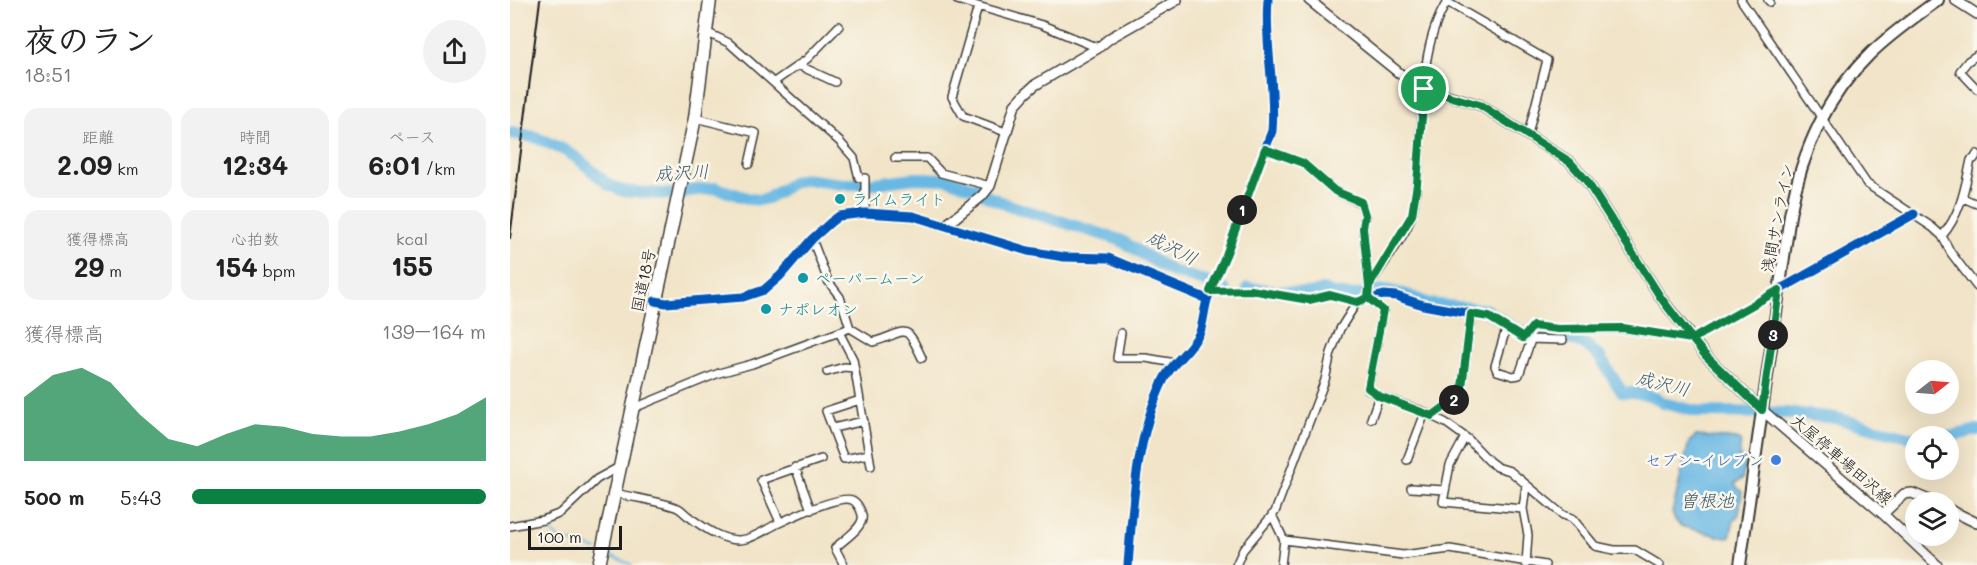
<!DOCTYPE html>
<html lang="ja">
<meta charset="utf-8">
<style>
body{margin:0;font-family:Mali,"Klee One",sans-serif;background:#f2f2f2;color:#222;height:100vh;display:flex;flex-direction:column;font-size:22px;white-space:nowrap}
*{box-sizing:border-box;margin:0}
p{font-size:20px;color:#767676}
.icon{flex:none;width:33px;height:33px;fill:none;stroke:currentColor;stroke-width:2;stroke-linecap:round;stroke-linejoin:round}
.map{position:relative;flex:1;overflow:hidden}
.side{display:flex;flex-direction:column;background:#fff;width:510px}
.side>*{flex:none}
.needle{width:39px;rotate:73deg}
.tools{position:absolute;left:1395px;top:360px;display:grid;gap:12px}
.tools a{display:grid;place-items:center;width:54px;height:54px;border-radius:50%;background:#fff;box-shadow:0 6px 24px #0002;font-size:30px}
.scale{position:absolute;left:18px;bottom:15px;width:94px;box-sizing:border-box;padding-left:6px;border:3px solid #1c1c1c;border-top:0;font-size:16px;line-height:21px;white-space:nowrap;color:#1c1c1c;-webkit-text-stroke:4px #fbf7ec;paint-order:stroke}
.pin{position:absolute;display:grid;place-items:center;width:51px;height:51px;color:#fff;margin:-26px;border:3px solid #fff;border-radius:50%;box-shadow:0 2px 6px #0007}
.km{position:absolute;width:30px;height:30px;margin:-15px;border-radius:50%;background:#222;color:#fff;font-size:16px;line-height:30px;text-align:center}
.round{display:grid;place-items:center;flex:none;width:63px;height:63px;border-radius:32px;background:#f2f2f2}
.summary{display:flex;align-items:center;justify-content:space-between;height:102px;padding:0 24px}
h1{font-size:33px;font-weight:800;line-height:45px}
.figures{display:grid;grid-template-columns:repeat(3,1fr);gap:9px;height:102px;padding:6px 24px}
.figures div{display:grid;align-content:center;border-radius:15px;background:#f2f2f2;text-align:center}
.figures b{font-size:26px;font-weight:800}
.figures small{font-size:16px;font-weight:400}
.figures p{font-size:16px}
.chart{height:168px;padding:12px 24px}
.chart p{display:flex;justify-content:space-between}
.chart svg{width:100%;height:108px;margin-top:6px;fill:#0b8043;opacity:.7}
ul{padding:0 24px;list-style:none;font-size:20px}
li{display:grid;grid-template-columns:96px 72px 1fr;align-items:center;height:45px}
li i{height:15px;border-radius:8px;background:#0b8043}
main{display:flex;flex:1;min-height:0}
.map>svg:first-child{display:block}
.water{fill:#69b8e3;stroke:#426a80;stroke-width:1.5}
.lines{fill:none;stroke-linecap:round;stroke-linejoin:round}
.stream{stroke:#69b8e3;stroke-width:2}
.river{stroke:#69b8e3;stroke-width:12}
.street-casing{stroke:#3c3a36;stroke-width:10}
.secondary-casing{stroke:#3c3a36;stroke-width:12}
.primary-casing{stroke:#3c3a36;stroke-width:14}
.highway-casing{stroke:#3c3a36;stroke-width:15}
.street{stroke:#fff;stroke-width:7}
.secondary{stroke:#fff;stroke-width:9}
.primary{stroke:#fff;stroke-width:10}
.highway{stroke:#fff;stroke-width:12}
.rail{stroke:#1c1c1c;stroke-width:2}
.cycleway-casing{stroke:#fbf7ec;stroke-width:13}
.cycleway{stroke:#0057b8;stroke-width:9}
.route-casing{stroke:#fff;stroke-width:12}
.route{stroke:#0b8043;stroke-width:8}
.culture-dot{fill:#0f9aa8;stroke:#fbf7ec;stroke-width:2}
.shop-dot{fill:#3f7fe0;stroke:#fbf7ec;stroke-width:2}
.labels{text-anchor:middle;stroke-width:5;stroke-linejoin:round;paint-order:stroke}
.culture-label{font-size:16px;fill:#0d838f;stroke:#fbf7ec;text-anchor:start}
.street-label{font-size:16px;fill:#1c1c1c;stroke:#fbf7ec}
.shop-label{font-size:16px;fill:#366cbe;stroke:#fbf7ec;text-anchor:end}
.water-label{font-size:18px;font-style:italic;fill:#3b5a6c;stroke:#fbf7ec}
</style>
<main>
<section class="side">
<div class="summary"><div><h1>夜のラン</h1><p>18:51</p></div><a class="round"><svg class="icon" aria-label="share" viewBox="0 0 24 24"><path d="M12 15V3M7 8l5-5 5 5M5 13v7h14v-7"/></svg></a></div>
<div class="figures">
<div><p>距離</p><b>2.09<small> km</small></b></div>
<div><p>時間</p><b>12:34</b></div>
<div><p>ペース</p><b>6:01<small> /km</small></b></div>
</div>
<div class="figures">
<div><p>獲得標高</p><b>29<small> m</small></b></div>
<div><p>心拍数</p><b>154<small> bpm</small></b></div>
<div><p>kcal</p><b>155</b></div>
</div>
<div class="chart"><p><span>獲得標高</span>139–164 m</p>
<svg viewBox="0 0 160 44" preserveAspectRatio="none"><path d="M0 44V18L10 9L20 6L30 12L40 25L50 35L60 38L70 33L80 29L90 30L100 33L110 34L120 34L130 32L140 29L150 25L160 18V44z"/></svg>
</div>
<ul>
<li><b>500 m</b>5:43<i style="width:100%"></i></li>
</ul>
</section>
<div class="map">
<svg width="1467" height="565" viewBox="0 0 1467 565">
<rect width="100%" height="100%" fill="#fbf7ec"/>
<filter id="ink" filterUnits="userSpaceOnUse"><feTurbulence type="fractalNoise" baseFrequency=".0167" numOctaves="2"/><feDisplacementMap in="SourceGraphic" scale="12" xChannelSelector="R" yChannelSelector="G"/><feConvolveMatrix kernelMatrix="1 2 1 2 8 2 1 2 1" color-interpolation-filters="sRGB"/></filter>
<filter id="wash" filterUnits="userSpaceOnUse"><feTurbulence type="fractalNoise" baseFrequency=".008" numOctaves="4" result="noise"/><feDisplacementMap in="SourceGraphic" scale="24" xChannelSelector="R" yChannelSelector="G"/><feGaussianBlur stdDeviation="1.35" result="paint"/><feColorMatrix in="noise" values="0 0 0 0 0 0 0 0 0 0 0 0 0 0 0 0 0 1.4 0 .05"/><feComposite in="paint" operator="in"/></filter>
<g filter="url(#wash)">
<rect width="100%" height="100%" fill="#f1e4c8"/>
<!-- water -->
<path class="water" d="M1186 436 1227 439 1231 441 1229 457 1237 458 1232 479 1224 484 1232 492 1229 514 1224 520 1220 536 1215 538 1171 526 1165 520 1162 513 1179 442Z"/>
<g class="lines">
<!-- stream -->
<path class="stream" d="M0 530 32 524 51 541 69 543 87 550
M95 553 122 565"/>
<!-- river -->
<path class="river" d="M0 133 25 137 54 150 67 158 99 185 113 191 168 195 178 191 206 188 240 199 249 200 258 198 282 183 294 179 332 184H359L404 178 438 179 467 189 479 197 498 205 610 240 661 271 694 281 710 290H715
M738 288 801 294 813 290 823 294 841 296 876 290 897 295 919 304 976 310 1007 331 1022 335 1059 338 1075 344 1089 356 1112 392 1133 394 1148 399 1153 403 1189 412 1281 413 1326 418 1406 439
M1438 437 1467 430"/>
</g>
</g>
<g filter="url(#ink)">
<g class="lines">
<!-- street casing -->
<g class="street-casing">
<path id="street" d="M447 0 532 25 588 48
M1231 0 1357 184 1422 227 1432 236 1441 253 1467 287
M1258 0 1260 2
M468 7 442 97 453 116 498 133
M196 32 219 43 330 142 344 158 349 178H355V213
M1467 55 1458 61 1450 71 1467 89
M288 65 325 82
M264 82 297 59 329 26
M185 118 246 133 239 164
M755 149 793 163 825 191 851 203 855 215 853 228 859 286 858 298
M385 158H417L431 173 480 186
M1453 198 1467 204
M1432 236C1451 214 1455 187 1461 160L1464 159 1467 154
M302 239 318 281 330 297 340 328 363 342C398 332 394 320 412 358
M859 286C872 265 895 238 902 215 906 202 906 187 908 173 913 121 908 47 937 2L1037 60 1018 134
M700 291 741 290 799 300 820 295 847 302 874 295 886 296 913 305 979 317 1013 338 1023 326 1048 329H1113L1182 339 1404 214
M858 298 873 310 858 389 869 396 912 411 936 423 958 439 979 461 987 467 1000 471 1053 515 1062 518 1085 546 1104 550H1125L1150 565
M145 301 156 303 233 297 254 290 270 276 302 239 321 222 329 216 355 213 403 216 518 251 554 257 598 258 697 299
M996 329 985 366 987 371 1003 376 1009 375 1021 340
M329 332 343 359 361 466
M611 333 607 358H636L665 363
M1017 339 1053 340
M317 372 334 367 344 368
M350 400 316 411 334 459 359 454
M124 408 209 373 242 364 340 328
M922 416 951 395 961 314
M861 419 869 396
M323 428 354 421
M955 437 940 465 933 502 1013 509
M897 460 915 413
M285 467 301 510
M901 488 935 490
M105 493C124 498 150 501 168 508 172 510 175 514 178 516 194 528 216 544 236 539 248 536 258 528 269 523 282 517 330 495 342 500 347 502 351 510 352 515 355 527 333 540 325 548L334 565
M762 515 774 540
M270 522 251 480 311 459
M0 526 33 520 51 513 87 479 109 467
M1016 564 1018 535 1013 509 1016 486
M618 565C623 502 626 436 654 379 663 361 682 350 690 332 694 320 694 308 698 297 703 282 711 269 716 255 731 213 746 172 762 131 766 87 754 44 758 0
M726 565 733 550 765 512 815 380 821 353 830 329 847 302
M771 565 774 540 893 555 940 549 1035 565"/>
</g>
<!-- secondary casing -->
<g class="secondary-casing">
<path id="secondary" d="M799 0 904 85 970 105 1060 162 1076 180 1151 298 1195 355 1252 410 1373 514 1427 565
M1445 0 1467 14
M436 225 472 196 480 186 505 105 516 93 525 85 588 48 600 38 667 0
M1438 509 1467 523
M1373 514 1394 494 1402 493 1424 502"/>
</g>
<!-- primary casing -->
<g class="primary-casing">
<path id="primary" d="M1230 565 1280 215C1291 155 1315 98 1359 55 1380 34 1405 17 1428 0"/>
</g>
<!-- highway casing -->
<g class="highway-casing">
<path id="highway" d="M89 565 185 118 200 0"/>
</g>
<!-- street -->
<use href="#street" class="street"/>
<!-- secondary -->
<use href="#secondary" class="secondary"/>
<!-- primary -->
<use href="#primary" class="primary"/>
<!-- highway -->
<use href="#highway" class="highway"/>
<!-- rail -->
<path class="rail" d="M0 238 30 0"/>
<!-- cycleway casing -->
<g class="cycleway-casing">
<path id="cycleway" d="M700 291 741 290 799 300 820 295 847 302 874 295 886 296 913 305 979 317 1013 338 1023 326 1048 329H1113L1182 339 1404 214
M145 301 156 303 233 297 254 290 270 276 302 239 321 222 329 216 355 213 403 216 518 251 554 257 598 258 697 299
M618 565C623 502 626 436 654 379 663 361 682 350 690 332 694 320 694 308 698 297 703 282 711 269 716 255 731 213 746 172 762 131 766 87 754 44 758 0"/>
</g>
<!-- cycleway -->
<use href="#cycleway" class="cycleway"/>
</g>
</g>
<g class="lines" filter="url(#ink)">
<!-- route casing -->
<g class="route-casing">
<path id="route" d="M914 89 907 184 902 215 859 286 858 298 847 302 820 295 799 300 741 290 700 291 716 255 755 149 793 163 825 191 851 202 855 215 853 228 859 286 858 298 873 310 858 388 869 396 922 416 951 395 961 314 979 317 1013 338 1023 326 1048 329 1113 328 1182 339 1269 290 1252 410 1195 355 1182 339 1151 298 1076 180 1060 162 970 105 914 89"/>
</g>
<!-- route -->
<use href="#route" class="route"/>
</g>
<!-- markers -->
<g class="culture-dot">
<circle cx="330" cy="199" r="6"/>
<circle cx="293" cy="278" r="6"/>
<circle cx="256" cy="309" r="6"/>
</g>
<circle class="shop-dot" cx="1266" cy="460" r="6"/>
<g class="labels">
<!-- culture labels -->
<g class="culture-label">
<text x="342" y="205">ライムライト</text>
<text x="305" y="284">ペーパームーン</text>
<text x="268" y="315">ナポレオン</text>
</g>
<!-- street labels -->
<g class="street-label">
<text transform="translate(1267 218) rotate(-79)" y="6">浅間サンライン</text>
<text transform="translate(133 280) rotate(-78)" y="6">国道18号</text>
<text transform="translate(1332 459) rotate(41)" y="6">大屋停車場田沢線</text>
</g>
<!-- shop labels -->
<g class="shop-label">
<text x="1254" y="466">セブン-イレブン</text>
</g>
<!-- water labels -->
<g class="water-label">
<text transform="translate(172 173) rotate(-3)" y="6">成沢川</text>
<text transform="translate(662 248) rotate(27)" y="6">成沢川</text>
<text transform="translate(1153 384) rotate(14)" y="6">成沢川</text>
<text x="1197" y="507">曽根池</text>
</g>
</g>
</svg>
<div class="tools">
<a><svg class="needle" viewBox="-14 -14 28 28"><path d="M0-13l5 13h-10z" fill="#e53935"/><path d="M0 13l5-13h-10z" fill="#767676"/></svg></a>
<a><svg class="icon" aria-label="locate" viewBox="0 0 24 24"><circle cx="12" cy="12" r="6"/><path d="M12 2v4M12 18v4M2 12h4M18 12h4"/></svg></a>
<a><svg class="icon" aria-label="layers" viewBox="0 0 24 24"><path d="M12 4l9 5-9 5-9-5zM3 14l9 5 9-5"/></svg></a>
</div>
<div class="scale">100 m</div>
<div class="pin" style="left:914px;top:89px;background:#1e9e55"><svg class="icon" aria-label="arrive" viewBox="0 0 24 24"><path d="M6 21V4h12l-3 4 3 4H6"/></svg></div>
<b class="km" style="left:732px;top:210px">1</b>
<b class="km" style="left:944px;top:400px">2</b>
<b class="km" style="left:1263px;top:335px">3</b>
</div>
</main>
